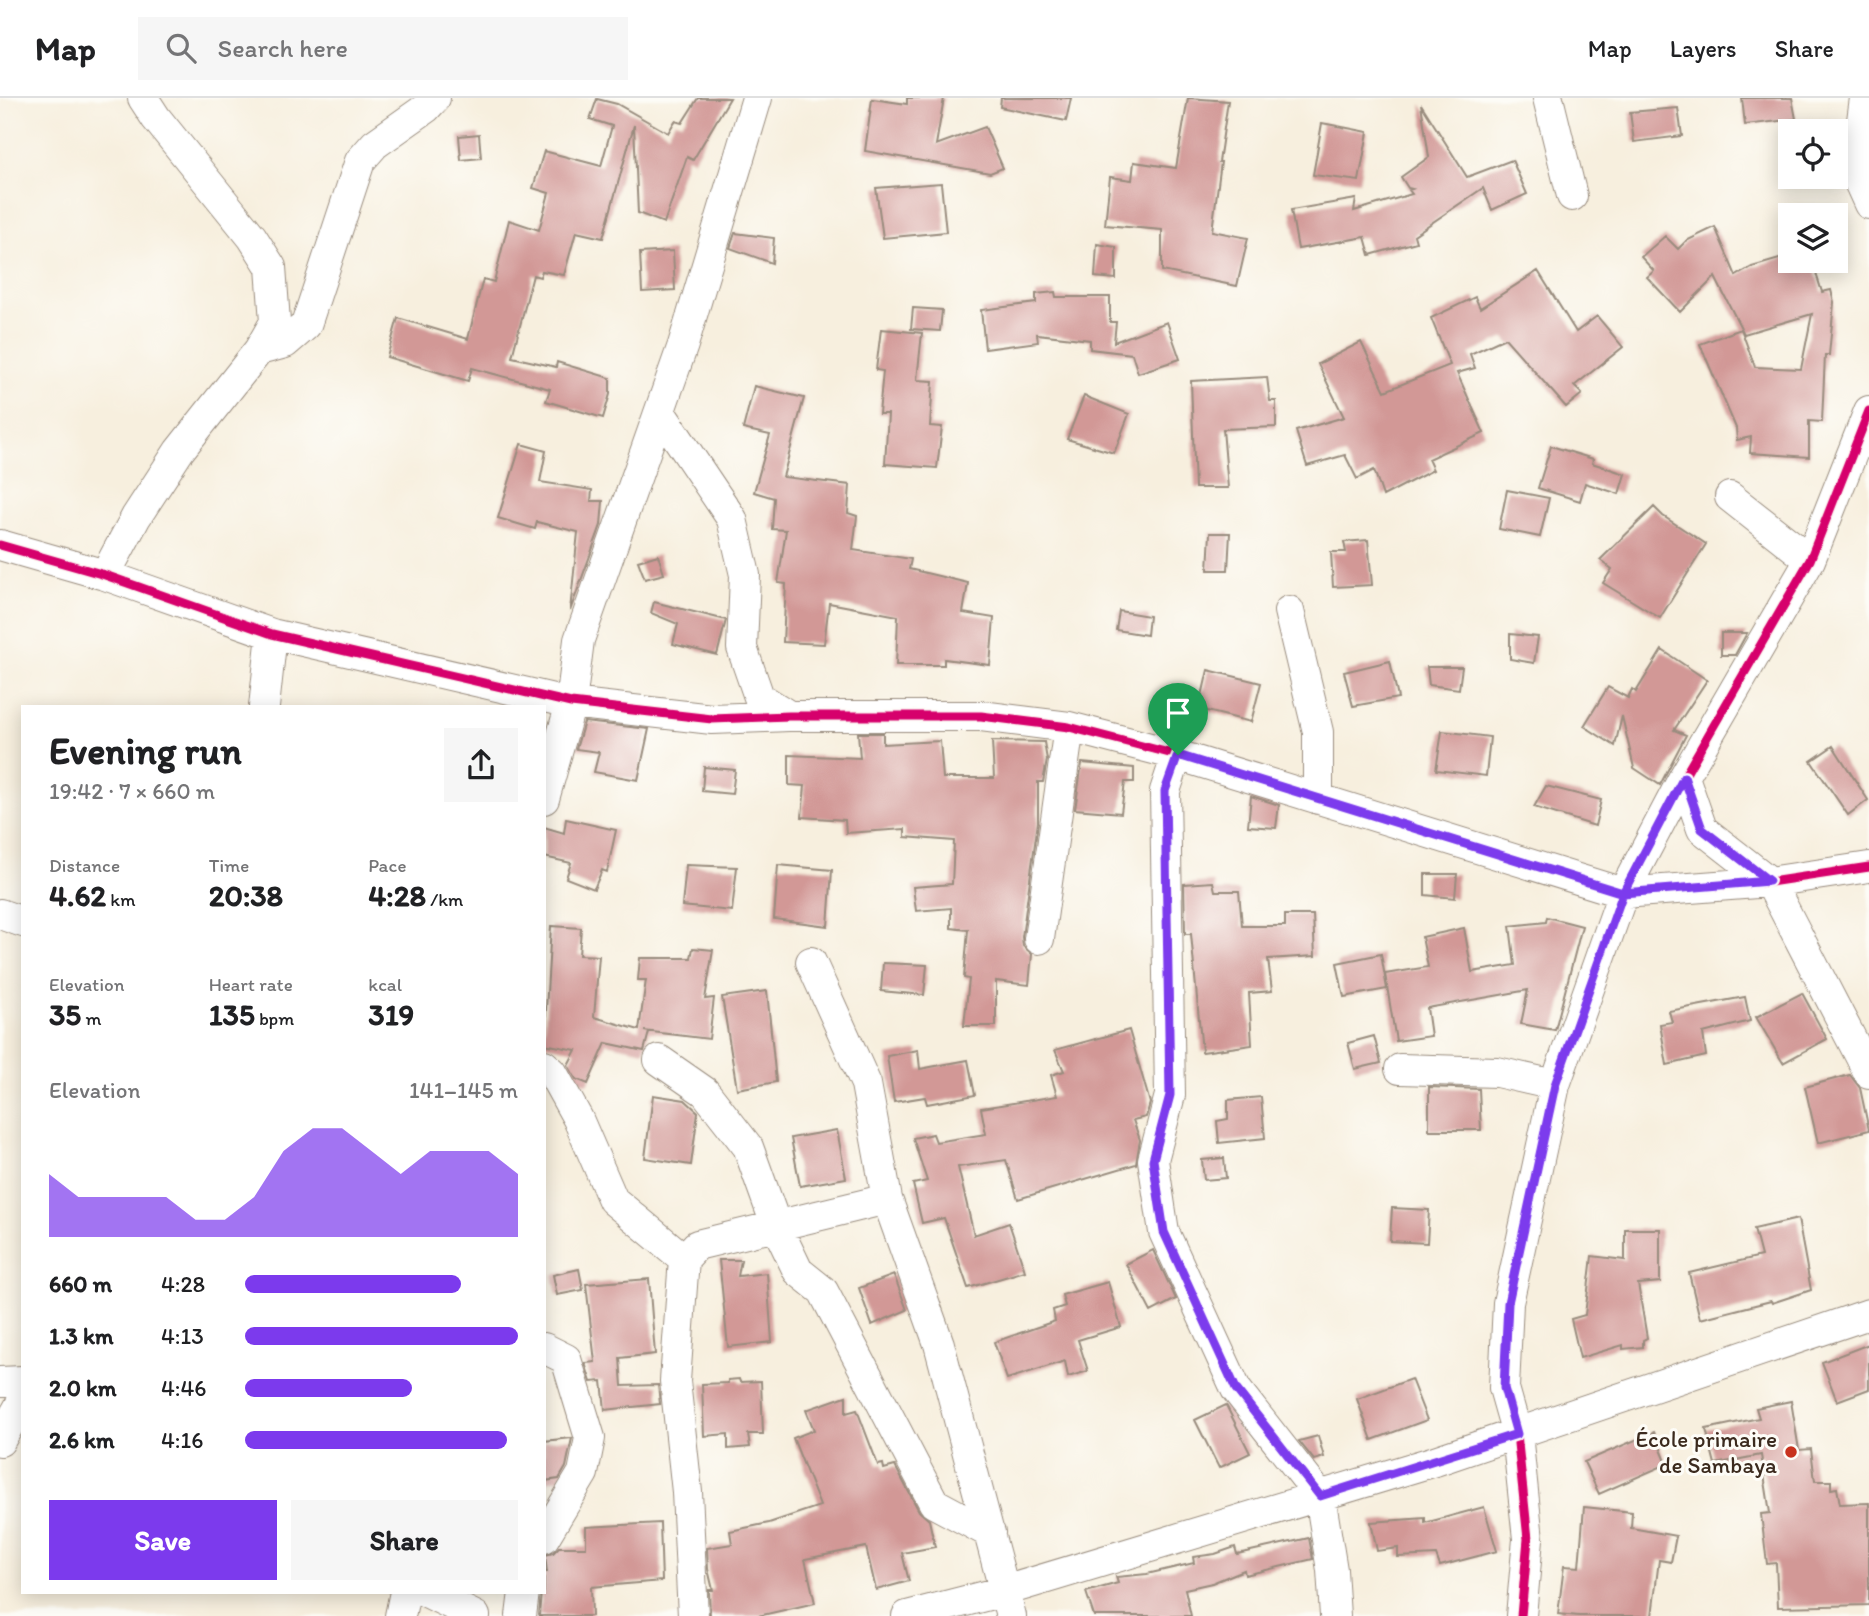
<!DOCTYPE html>
<meta charset="utf-8">
<style>
body{margin:0;font-family:Itim,sans-serif;background:#f6f6f6;color:#202124;height:100vh;display:flex;flex-direction:column;font-size:26px;white-space:nowrap}
*{box-sizing:border-box;margin:0}
p{font-size:23px;color:#757577}
.icon{flex:none;width:38px;height:38px;fill:none;stroke:currentColor;stroke-width:2;stroke-linecap:round;stroke-linejoin:round}
.map{position:relative;flex:1;overflow:hidden}
.side{position:absolute;left:21px;top:607px;width:525px;height:889px;display:flex;flex-direction:column;background:#fff;border-radius:0px;box-shadow:0 4px 18px #0003}
.side>*{flex:none}
.buttons{position:absolute;left:1778px;top:21px;display:grid;gap:14px}
.buttons a{display:grid;place-items:center;width:70px;height:70px;border-radius:0px;background:#fff;box-shadow:0 4px 18px #0003;font-size:35px}
.pin{position:absolute;display:grid;place-items:center;width:60px;height:60px;color:#fff;margin:-72px -30px;border-radius:50% 50% 50% 0;rotate:-45deg;box-shadow:0 0 7px #0007}
.pin .icon{rotate:45deg}
.round{display:grid;place-items:center;flex:none;width:74px;height:74px;border-radius:0px;background:#f6f6f6}
.head{display:flex;align-items:center;justify-content:space-between;height:119px;padding:0 28px}
h1{font-size:38px;font-weight:800;line-height:52px}
.stats{display:grid;grid-template-columns:repeat(3,1fr);gap:10px;height:119px;padding:7px 28px}
.stats div{display:grid;align-content:center}
.stats b{font-size:30px;font-weight:800}
.stats small{font-size:19px;font-weight:400}
.stats p{font-size:19px}
.chart{height:196px;padding:14px 28px}
.chart p{display:flex;justify-content:space-between}
.chart svg{width:100%;height:126px;margin-top:7px;fill:#7c3aed;opacity:.7}
.cta{display:flex;gap:14px;margin-top:auto;padding:14px 28px}
.cta a{flex:1;height:80px;border-radius:0px;background:#7c3aed;color:#fff;font-size:28px;font-weight:800;line-height:80px;text-align:center}
.cta a+a{background:#f6f6f6;color:#202124}
ul{padding:0 28px;list-style:none;font-size:23px}
li{display:grid;grid-template-columns:112px 84px 1fr;align-items:center;height:52px}
li i{height:18px;border-radius:9px;background:#7c3aed}
header{display:flex;align-items:center;gap:42px;box-sizing:border-box;height:98px;padding:0 35px;background:#fff;border-bottom:2px solid #e0e0e0}
header strong{font-size:33px}
nav{display:flex;gap:38px;margin-inline-start:auto;font-size:24px}
.search{width:490px;height:63px;background:#f6f6f6;display:flex;align-items:center;gap:18px;box-sizing:border-box;padding:0 24px;border-radius:0px;color:#757577;font-size:26px}
.map>svg:first-child{display:block}
.building{fill:#d29896}
.lines{fill:none;stroke-linecap:round;stroke-linejoin:round}
.minor-casing{stroke:#998c7e;stroke-width:32}
.minor{stroke:#fff;stroke-width:30}
.cycleway-casing{stroke:#fdfcf7;stroke-width:13}
.cycleway{stroke:#d6006c;stroke-width:9}
.route-casing{stroke:#fff;stroke-width:14}
.route{stroke:#7c3aed;stroke-width:9}
.poi-dot{fill:#c8321e;stroke:#fdfcf7;stroke-width:2.5}
.labels{text-anchor:middle;stroke-width:6;stroke-linejoin:round;paint-order:stroke}
.poi-label{font-size:23px;fill:#3b2a1e;stroke:#fdfcf7;text-anchor:end}
</style>
<header>
<strong>Map</strong>
<div class="search"><svg class="icon" aria-label="search" viewBox="0 0 24 24"><circle cx="10" cy="10" r="6"/><path d="M15 15l6 6"/></svg>Search here</div>
<nav><a>Map</a><a>Layers</a><a>Share</a></nav>
</header>
<div class="map">
<svg width="1869" height="1518" viewBox="0 0 1869 1518">
<rect width="100%" height="100%" fill="#fdfcf7"/>
<filter id="ink" filterUnits="userSpaceOnUse"><feTurbulence type="fractalNoise" baseFrequency=".0143" numOctaves="2"/><feDisplacementMap in="SourceGraphic" scale="14" xChannelSelector="R" yChannelSelector="G"/><feConvolveMatrix kernelMatrix="1 2 1 2 8 2 1 2 1" color-interpolation-filters="sRGB"/></filter>
<filter id="wash" filterUnits="userSpaceOnUse"><feTurbulence type="fractalNoise" baseFrequency=".00686" numOctaves="4" result="noise"/><feDisplacementMap in="SourceGraphic" scale="28" xChannelSelector="R" yChannelSelector="G"/><feGaussianBlur stdDeviation="1.57" result="paint"/><feColorMatrix in="noise" values="0 0 0 0 0 0 0 0 0 0 0 0 0 0 0 0 0 1.4 0 .05"/><feComposite in="paint" operator="in"/></filter>
<g filter="url(#wash)">
<rect width="100%" height="100%" fill="#f7efde"/>
<g id="blocks">
<!-- building -->
<path class="building" d="M698 0H730L693 62 687 59 664 125 638 115 634 27 603 140 576 134 564 177 542 173 540 179 533 177 512 259 556 269 557 264 610 280V296L603 320 546 303 550 291 472 270 468 283 387 259 398 220 468 241 483 181 494 184 509 122 539 132 549 95 533 90 544 53 601 68 612 28 590 21 597 1 617 6 668 35 675 23 682 25Z
M907 0H944L936 47 985 29 1003 70 990 75 865 53 872 1 907 6Z
M1001 0H1071L1066 23 1000 9Z
M1188 0 1228 3 1219 64H1221L1212 133 1248 140 1237 188 1162 173V132L1105 127 1110 79 1132 82 1134 64 1176 70Z
M1742 0H1792L1796 21 1745 27Z
M1421 6 1467 79 1512 62 1527 96 1492 112 1483 90 1414 137 1416 144 1370 157 1365 139 1298 151 1291 112 1356 101 1354 113 1412 96 1409 92 1412 91 1408 90 1401 79 1429 59Z
M1678 10 1682 38 1634 44 1630 14Z
M1322 25 1368 34 1359 83 1313 77Z
M479 36 481 60 461 62 459 38Z
M941 85 946 134 883 140 876 90Z
M1715 129 1736 178 1752 169 1790 158V163H1812L1822 194 1831 192 1834 204 1829 257H1825L1822 324 1809 323V359L1750 355 1751 339 1737 342 1736 330 1700 246 1741 231 1755 269 1801 271 1812 216 1744 236 1715 179 1680 214 1647 179 1654 173 1641 159 1665 138 1678 151 1686 143Z
M735 135 774 140 772 165 730 150Z
M1097 146 1116 149V181L1095 179Z
M673 153 675 192 642 194 640 155Z
M1538 173 1576 234 1597 218 1623 249 1574 288 1582 296 1566 309 1505 240 1470 256 1475 270 1457 275 1484 335 1428 361 1433 372 1383 398 1374 372 1357 381 1345 357 1307 368 1296 333 1344 319 1318 266 1361 244 1385 293 1450 267 1431 220 1475 199 1480 210Z
M1055 194 1056 199H1110V224H1116L1114 244 1167 224 1180 261 1138 275 1132 256 1090 251V242L1037 236 1038 244 985 251 981 212 1036 205V196Z
M913 210 942 212 940 233 911 231Z
M881 231 922 235 917 282 933 283 930 328 942 329 937 370 885 366 888 316H879L883 273 876 272Z
M1267 279 1270 303H1276V329L1223 331 1228 390H1195L1191 283Z
M754 288 804 300 783 379 850 387 848 415 857 418 853 452 911 461 909 471 968 485 963 515 994 520 990 567 944 561V567H896L898 518 829 505 824 546 783 544 786 486 778 485 786 432 772 431 774 400 754 394 770 337 743 331Z
M1084 298 1129 316 1114 355 1067 341Z
M521 346 546 353 540 384 592 392 591 403H603L601 427 570 513 578 434 537 424 535 431 498 420Z
M1551 348 1593 361 1592 365 1625 376 1619 396 1585 385 1580 403 1538 390Z
M1507 392 1549 400 1540 439 1499 431Z
M1654 409 1663 418 1706 446 1660 520 1603 485 1612 471 1600 462Z
M1210 435H1230L1228 472H1208Z
M1368 442 1372 487 1333 489 1331 454H1346L1344 444Z
M658 457 664 476 645 481 638 463Z
M654 504 726 522 717 557 673 546 678 526 651 515Z
M1119 513 1149 518 1147 537 1116 532Z
M1721 535H1747L1735 557H1721Z
M1510 536 1538 539 1534 565 1510 561Z
M1662 552 1707 582 1674 632 1686 637 1660 687 1634 670 1622 618 1615 648 1584 628 1608 589 1628 600 1632 591 1636 594Z
M1390 563 1398 600 1353 608 1344 574Z
M1427 569H1462L1459 591 1429 587Z
M1208 572 1261 585 1251 624 1199 611Z
M584 624 649 631 638 682 594 674 599 654 576 651Z
M1442 633 1490 639 1486 678 1436 672Z
M858 635H883V646L940 643 943 680H994L992 643 1044 644 1047 662 1043 684H1038V724L1022 839 1023 848 1032 856 1029 887 996 883V928H964L969 881 964 880 968 832 951 830V810L916 813 913 789 952 786 954 743 905 739V731L846 735 845 722 802 719 805 688 789 687V657L860 660Z
M1833 648 1868 702 1848 717 1811 663Z
M1082 665 1134 670V684H1125L1121 715 1075 711Z
M704 669 735 672 732 696 702 693Z
M1546 688 1601 702 1595 728 1534 709Z
M1251 698 1279 707 1276 730 1248 728Z
M566 721 616 732 607 774 602 772 594 791 566 780 571 765 544 759V729L564 735Z
M686 767 737 769 732 813 682 808Z
M778 767 832 772 828 828 774 821Z
M1425 776H1457L1455 800 1425 797Z
M1213 784 1215 793H1239L1242 828H1285V817H1313L1315 858 1268 861 1272 893 1249 895 1252 947 1202 954 1191 836H1185L1184 786Z
M1547 819 1582 828 1555 932 1521 926 1528 892 1427 910 1431 938 1396 943 1385 876 1428 869 1422 839 1464 830 1472 874 1515 867 1510 828 1546 824Z
M551 828 581 830 579 857 599 858 594 919 639 932 646 882H638L640 860H691L693 850 713 852 705 901 714 900 709 941 644 933 649 934 644 953 606 945 588 986 576 981 568 967 576 952 544 946Z
M1381 856 1387 891 1344 899 1337 865Z
M883 865 927 867 924 897 881 893Z
M767 893 776 984 737 991 722 899Z
M1802 895 1827 941 1783 965 1756 919Z
M1745 899 1750 923 1703 935 1706 958 1667 967 1660 926 1672 924 1669 913Z
M1129 932 1150 1005 1146 1019 1133 1022 1140 1042 1136 1066 1018 1101 1006 1062 958 1069 974 1137 1009 1125 1025 1173 968 1190 944 1120 922 1125 913 1086 927 1083 913 1040 933 1036 936 1044 986 1036 981 1010 1057 998 1051 977 1064 973 1055 952Z
M1374 938 1381 965 1355 971 1348 945Z
M918 952 920 971 968 962 975 997 927 1006 925 999 894 1004 887 958Z
M1850 977 1860 990 1869 1032 1818 1045 1805 989Z
M1429 989 1479 991 1481 1032H1429Z
M653 997 685 1002 698 1014 691 1067 645 1060Z
M1261 999 1265 1040 1219 1045 1217 1023 1228 1021V1002Z
M837 1032 846 1080 800 1088 791 1040Z
M1224 1060 1226 1080 1204 1082 1202 1062Z
M1392 1110 1429 1112 1427 1145 1390 1143Z
M1798 1121 1811 1192 1772 1205 1771 1203 1700 1221 1689 1175 1761 1158 1754 1131Z
M1625 1131H1660V1184L1638 1186 1647 1240 1643 1242V1249L1623 1251V1247L1580 1260 1571 1221 1585 1217 1592 1158 1625 1162Z
M1153 1152 1176 1201 1151 1214 1126 1166Z
M719 1162H741L738 1178 767 1175 772 1244 728 1249Z
M579 1171 583 1192 557 1197 553 1177Z
M894 1177 907 1212 872 1227 859 1190Z
M649 1181 655 1256 620 1260 622 1288 658 1287 660 1306 605 1312 602 1283 591 1284 585 1265 595 1264 586 1186Z
M1108 1184 1121 1229 1078 1242 1088 1273 1068 1279 1065 1263 1007 1281 994 1244 1055 1223 1053 1212 1065 1208 1062 1197Z
M1869 1246V1291L1837 1303 1822 1264Z
M739 1281 740 1284 761 1283 763 1336H748L750 1349 728 1351V1336L704 1338 702 1286 728 1285V1282Z
M1411 1281 1427 1322 1372 1342 1357 1301Z
M846 1298V1315L857 1312 878 1367 883 1366 884 1371 895 1368 919 1413 929 1422 935 1449 902 1455 909 1483 876 1492 866 1449 805 1461 815 1505 758 1518H710L709 1492H713L708 1471 707 1450 732 1446 730 1433 769 1425 820 1408 793 1340 814 1332 806 1312Z
M1791 1303 1799 1352 1811 1351 1815 1383H1831V1391L1837 1390 1840 1406 1869 1405V1507L1778 1509 1776 1465 1767 1466 1761 1416 1770 1415 1761 1357 1715 1366 1706 1331 1759 1320 1756 1310Z
M1226 1307 1250 1355 1219 1370 1195 1322Z
M1654 1334 1667 1366 1599 1396 1584 1364Z
M1318 1338 1324 1359 1314 1362 1299 1343Z
M572 1340 566 1369 559 1381 544 1383V1343Z
M1484 1409 1497 1453 1440 1468 1436 1457 1398 1459V1450L1377 1453 1371 1424 1425 1420V1425Z
M1584 1409 1632 1414 1631 1430 1676 1438 1671 1464 1659 1462 1652 1518H1579L1558 1516 1564 1468 1579 1469Z
M660 1425 662 1483 591 1489 592 1518H539L541 1494H544V1474H547L545 1457 553 1455 559 1449H586V1429Z
M1309 1440 1313 1461 1245 1477 1244 1472 1212 1485 1185 1491 1191 1518H1094L1086 1494 1118 1485 1116 1479 1147 1476 1194 1465 1193 1459 1215 1456 1235 1449 1237 1456Z"/>
</g>
</g>
<g filter="url(#ink)">
<use href="#blocks" fill-opacity="0" stroke="#998c7e" stroke-width="2"/>
<g class="lines">
<!-- minor casing -->
<g class="minor-casing">
<path id="minor" d="M143 0 156 20 252 139 271 169 275 224 259 252
M1548 0 1572 98
M1865 0 1855 75 1869 106
M660 314 732 421 745 477 742 550 759 599 789 618
M1730 399 1810 462
M0 447 105 477 272 536 571 605 712 621 789 618H981L1069 629 1177 657 1623 795 1770 784 1869 769
M105 477 136 419 179 353 259 252 285 245 306 227 360 63 375 46 426 10 435 0
M1289 513 1318 634V701
M264 609 272 536
M1177 657 1165 693 1170 997 1153 1062 1164 1134 1236 1291 1320 1398 1332 1472 1335 1518
M1684 679 1702 731 1770 784 1869 975
M544 701 571 605 579 542 683 247 757 0
M0 816 23 824
M1039 841 1069 629
M811 864 866 986 887 1101 939 1246 1011 1518
M659 962 705 994 748 1049 776 1127 798 1173 823 1193 934 1405 990 1435
M544 967 552 974 578 1021 613 1102 684 1161
M1400 971 1497 974 1555 987
M544 1250 566 1261 590 1340 583 1375 544 1440
M0 1284 23 1283
M0 1343 23 1302
M426 1494 475 1518
M400 1518 405 1494
M521 1518 524 1494
M693 1518 687 1394 675 1283 684 1161 697 1147 887 1101
M907 1518 1004 1493 1435 1363 1869 1216
M1521 1518 1528 1441 1517 1336 1504 1290 1508 1205 1555 987 1623 795 1684 679 1810 462 1869 313"/>
</g>
<!-- minor -->
<use href="#minor" class="minor"/>
<!-- cycleway casing -->
<g class="cycleway-casing">
<path id="cycleway" d="M0 447 105 477 272 536 571 605 712 621 789 618H981L1069 629 1177 657 1623 795 1770 784 1869 769
M1521 1518 1528 1441 1517 1336 1504 1290 1508 1205 1555 987 1623 795 1684 679 1810 462 1869 313"/>
</g>
<!-- cycleway -->
<use href="#cycleway" class="cycleway"/>
</g>
</g>
<g class="lines" filter="url(#ink)">
<!-- route casing -->
<g class="route-casing">
<path id="route" d="M1178 657 1165 693 1170 997 1153 1062 1164 1134 1236 1291 1320 1398 1517 1336 1504 1290 1508 1205 1555 987 1623 795 1684 679 1702 731 1769 783 1623 795 1178 657"/>
</g>
<!-- route -->
<use href="#route" class="route"/>
</g>
<!-- markers -->
<circle class="poi-dot" cx="1791" cy="1354" r="7"/>
<g class="labels">
<!-- poi labels -->
<g class="poi-label">
<text x="1777" y="1349">École primaire<tspan x="1777" dy="26">de Sambaya</tspan></text>
</g>
</g>
</svg>
<div class="buttons">
<a><svg class="icon" aria-label="locate" viewBox="0 0 24 24"><circle cx="12" cy="12" r="6"/><path d="M12 2v4M12 18v4M2 12h4M18 12h4"/></svg></a>
<a><svg class="icon" aria-label="layers" viewBox="0 0 24 24"><path d="M12 4l9 5-9 5-9-5zM3 14l9 5 9-5"/></svg></a>
</div>
<div class="pin" style="left:1178px;top:657px;background:#1e9e55"><svg class="icon" aria-label="arrive" viewBox="0 0 24 24"><path d="M6 21V4h12l-3 4 3 4H6"/></svg></div>
<section class="side">
<div class="head"><div><h1>Evening run</h1><p>19:42 · 7 × 660 m</p></div><a class="round"><svg class="icon" aria-label="share" viewBox="0 0 24 24"><path d="M12 15V3M7 8l5-5 5 5M5 13v7h14v-7"/></svg></a></div>
<div class="stats">
<div><p>Distance</p><b>4.62<small> km</small></b></div>
<div><p>Time</p><b>20:38</b></div>
<div><p>Pace</p><b>4:28<small> /km</small></b></div>
</div>
<div class="stats">
<div><p>Elevation</p><b>35<small> m</small></b></div>
<div><p>Heart rate</p><b>135<small> bpm</small></b></div>
<div><p>kcal</p><b>319</b></div>
</div>
<div class="chart"><p><span>Elevation</span>141–145 m</p>
<svg viewBox="0 0 160 44" preserveAspectRatio="none"><path d="M0 44V22L10 30L20 30L30 30L40 30L50 38L60 38L70 30L80 14L90 6L100 6L110 14L120 22L130 14L140 14L150 14L160 22V44z"/></svg>
</div>
<ul>
<li><b>660 m</b>4:28<i style="width:79%"></i></li>
<li><b>1.3 km</b>4:13<i style="width:100%"></i></li>
<li><b>2.0 km</b>4:46<i style="width:61%"></i></li>
<li><b>2.6 km</b>4:16<i style="width:96%"></i></li>
</ul>
<div class="cta"><a>Save</a><a>Share</a></div>
</section>
</div>
